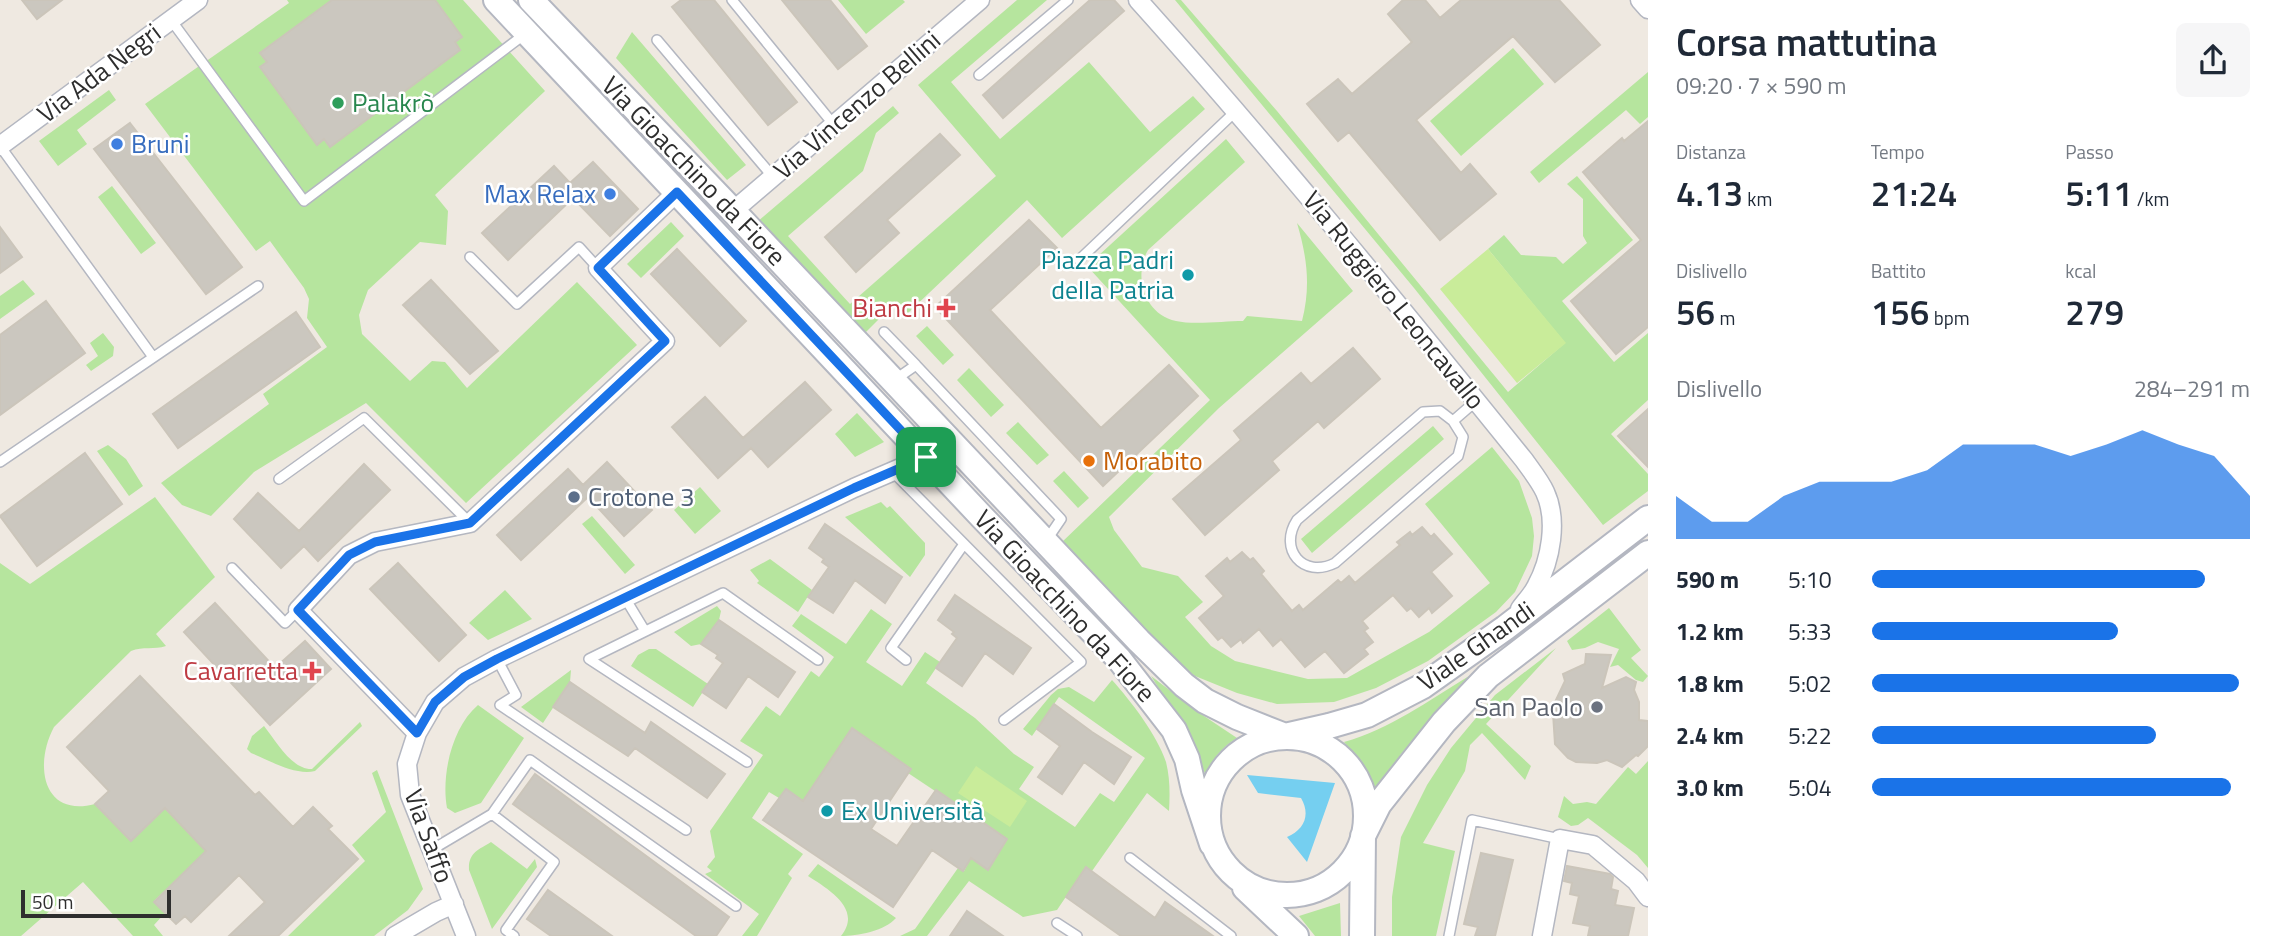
<!DOCTYPE html>
<html lang="it">
<meta charset="utf-8">
<style>
body{margin:0;font-family:"Titillium Web",sans-serif;background:#f6f6f7;color:#1f2937;height:100vh;display:flex;flex-direction:column;font-size:26px;white-space:nowrap}
*{box-sizing:border-box;margin:0}
p{font-size:23px;color:#747a83}
.icon{flex:none;width:38px;height:38px;fill:none;stroke:currentColor;stroke-width:2;stroke-linecap:round;stroke-linejoin:round}
.map{position:relative;flex:1;overflow:hidden}
.panel{display:flex;flex-direction:column;background:#fff;width:630px}
.panel>*{flex:none}
.scale{position:absolute;left:21px;bottom:18px;width:150px;box-sizing:border-box;padding-left:7px;border:4px solid #2e2e2e;border-top:0;font-size:19px;line-height:24px;white-space:nowrap;color:#2e2e2e;-webkit-text-stroke:5px #fff;paint-order:stroke}
.pin{position:absolute;display:grid;place-items:center;width:60px;height:60px;color:#fff;margin:-30px;border-radius:14px;box-shadow:0 4px 10px #0006}
.round{display:grid;place-items:center;flex:none;width:74px;height:74px;border-radius:10px;background:#f6f6f7}
.overview{display:flex;align-items:center;justify-content:space-between;height:119px;padding:0 28px}
h1{font-size:38px;font-weight:600;line-height:52px}
.metrics{display:grid;grid-template-columns:repeat(3,1fr);gap:10px;height:119px;padding:7px 28px}
.metrics div{display:grid;align-content:center}
.metrics b{font-size:35px;font-weight:600}
.metrics small{font-size:19px;font-weight:400}
.metrics p{font-size:19px}
.chart{height:196px;padding:14px 28px}
.chart p{display:flex;justify-content:space-between}
.chart svg{width:100%;height:126px;margin-top:7px;fill:#1a73e8;opacity:.7}
ul{padding:0 28px;list-style:none;font-size:23px}
li{display:grid;grid-template-columns:112px 84px 1fr;align-items:center;height:52px}
li i{height:18px;border-radius:9px;background:#1a73e8}
main{display:flex;flex:1;min-height:0}
.map>svg:first-child{display:block}
.green{fill:#b6e59e}
.pitch{fill:#c9ec9a}
.water{fill:#75cff0}
.building{fill:#cbc7bf;stroke:#cbc5ba;stroke-width:2}
.lines{fill:none;stroke-linecap:round;stroke-linejoin:round}
.lane-casing{stroke:#b4b7c1;stroke-width:12}
.street-casing{stroke:#b4b7c1;stroke-width:21}
.secondary-casing{stroke:#b4b7c1;stroke-width:28}
.lane{stroke:#fff;stroke-width:9}
.street{stroke:#fff;stroke-width:18}
.secondary{stroke:#fff;stroke-width:24}
.route-casing{stroke:#fff;stroke-width:14}
.route{stroke:#1a73e8;stroke-width:9}
.leisure-dot{fill:#2e9e5b;stroke:#fff;stroke-width:2.5}
.shop-dot{fill:#3f7fe0;stroke:#fff;stroke-width:2.5}
.culture-dot{fill:#0f9aa8;stroke:#fff;stroke-width:2.5}
.health-dot{fill:#e0444e;stroke:#fff;stroke-width:2.5}
.food-dot{fill:#e8710a;stroke:#fff;stroke-width:2.5}
.service-dot{fill:#5c6f8a;stroke:#fff;stroke-width:2.5}
.worship-dot{fill:#6b7280;stroke:#fff;stroke-width:2.5}
.labels{text-anchor:middle;stroke-width:5;stroke-linejoin:round;paint-order:stroke}
.street-label{font-size:26px;fill:#2e2e2e;stroke:#fff}
.leisure-label{font-size:26px;fill:#27864d;stroke:#fff;text-anchor:start}
.shop-label{font-size:26px;fill:#366cbe;stroke:#fff;text-anchor:start}
.culture-label{font-size:26px;fill:#0d838f;stroke:#fff;text-anchor:end}
.health-label{font-size:26px;fill:#be3a42;stroke:#fff;text-anchor:end}
.food-label{font-size:26px;fill:#c56008;stroke:#fff;text-anchor:start}
.service-label{font-size:26px;fill:#4e5e75;stroke:#fff;text-anchor:start}
.worship-label{font-size:26px;fill:#5b616d;stroke:#fff;text-anchor:end}
</style>
<main>
<div class="map">
<svg width="1648" height="936" viewBox="0 0 1648 936">
<rect width="100%" height="100%" fill="#efe9e1"/>
<!-- green -->
<path class="green" d="M287 0H463L545 91 435 195 448 211 446 245 420 242 368 290 359 315 362 334 410 381 432 361 445 362 467 388 577 282 637 345 466 503 366 403 254 472 211 516 182 505 161 483 269 404 263 394 327 347 307 318 309 299 304 288 270 241 256 251 145 104 289 3Z
M838 0H903L905 2 866 34Z
M1017 0H1047L951 82 1000 139 1089 62 1150 132 1193 96 1205 109 1062 238 1027 200 908 313 897 301 862 336 757 222 893 106 899 113 876 133 863 171 788 236 850 304 996 176 918 85Z
M1175 0H1181L1277 111 1508 392 1565 343 1488 249 1504 235 1521 255 1556 257 1563 264 1587 243 1583 236V199L1567 184 1577 176 1633 240 1562 301 1614 362 1648 333V400L1611 434 1648 474V491L1603 525 1414 288Z
M632 32 746 165 727 180 616 58Z
M1513 48 1544 84 1461 156 1430 121Z
M1648 72V117L1640 124 1626 110 1539 183 1530 172Z
M109 90 116 100 77 130 87 144 58 166 39 141Z
M1226 139 1245 162 1148 250C1133 276 1144 314 1176 321 1193 325 1225 321 1243 321L1247 316 1302 321C1311 286 1307 257 1297 223L1353 291 1219 408 1109 517 1114 530 1142 567 1178 576 1203 602 1185 617 1211 646 1235 661 1308 679 1347 678 1429 632 1490 583 1425 504 1492 447 1519 481 1532 518 1534 536 1532 556 1515 592 1496 612 1428 661 1376 688 1334 702 1277 704 1237 693 1195 676 1169 657 1061 543 1210 400 1087 266Z
M112 186 156 243 141 254 98 197Z
M671 222 684 236 641 278 627 264Z
M23 280 35 294 0 319V296Z
M927 326 954 355 943 365 916 336Z
M103 333 114 347 113 356 91 371 86 365 98 356 90 343Z
M969 368 1004 405 991 417 957 380Z
M857 413 884 442 855 457 835 434Z
M1018 422 1049 455 1037 465 1006 433Z
M1433 426 1444 439 1312 553 1301 539Z
M108 445 126 459 143 486 129 496 97 451Z
M1064 471 1089 498 1078 508 1053 481Z
M700 487 721 511 695 534 674 510Z
M155 497 215 577 156 634 166 646C154 650 143 646 131 651L54 727C34 764 42 818 95 804L131 841 160 813V803L205 850 210 848 154 901 165 913 154 925 163 936H133L83 882 21 936H0V563L30 584Z
M881 502 887 508 890 506 925 543V555L910 577 845 517Z
M592 516 635 565 625 574 582 524Z
M770 559 812 590 798 612 757 583 759 581 750 570Z
M505 590 532 619 488 640 469 623Z
M717 606 721 611 719 620 701 644 691 646 674 632Z
M1609 608 1641 650 1631 658 1648 676 1643 682 1636 680 1618 665 1610 667 1619 649 1598 642 1585 648 1572 650 1567 641Z
M871 609 892 624 866 662 902 686 925 652 940 662 926 683 975 718 1014 754 1034 767 1019 789 1075 827 1100 793 1114 802 1145 758 1059 697 1032 736 1023 729 1051 695 1058 689 1069 687 1094 702 1112 680C1131 701 1157 735 1166 762 1170 778 1170 794 1169 811L1147 793 1092 871 1086 867 1057 910 1023 917 969 881 927 936H900L915 929 958 868 964 871 971 858 988 870 1007 839 908 773 911 769 852 728 803 801 786 789 779 798 769 792 752 818 803 854 788 874 792 878 757 936H742L759 914 705 874 712 871 707 867 715 857 710 831 763 755 740 741 766 706 780 716 811 671 819 677 834 657 792 626 801 614 846 644Z
M1556 648 1486 724 1531 766 1525 780 1482 733 1470 745 1465 771 1423 843 1455 851 1436 936H1392V897L1401 837 1427 785 1451 748 1495 695Z
M649 649H656L708 684 693 707 631 666 638 655Z
M571 670 570 682 543 723 521 707Z
M1151 676 1201 714 1237 738C1222 747 1213 759 1205 774L1195 746Z
M1469 676 1401 754 1376 790 1365 767 1344 742C1390 729 1428 701 1469 676Z
M478 705 524 738 481 803 455 813 447 808C441 775 452 727 478 705Z
M360 722 362 726 315 771C295 776 269 760 251 753L247 749 252 736 264 726C276 741 292 770 312 769Z
M1648 761V868L1637 855 1588 818 1578 825 1571 826 1558 817 1564 796 1573 804 1587 802 1596 804 1628 767 1636 774Z
M377 770 423 889 408 910 374 936H288L365 861 352 845 386 812 372 773Z
M491 842 527 869 535 859 537 867 492 929 469 870C468 853 478 850 491 842Z
M818 864 896 918C885 931 857 936 841 936 863 909 828 889 808 876Z
M1340 903 1341 936H1315L1299 916Z"/>
<!-- pitch -->
<path class="pitch" d="M1488 249 1566 343 1517 383 1440 289Z
M976 766 1027 801 1010 827 958 793Z"/>
<!-- water -->
<path class="water" d="M1247 775 1335 783 1307 862 1287 837C1304 830 1311 815 1301 798L1258 793Z"/>
<!-- building -->
<path class="building" d="M22 0H62L37 19Z
M332 0H435L462 37 455 42 460 50 330 147 324 139 317 145 260 67 267 62 260 53Z
M681 0H714L797 102 768 125 672 7Z
M782 0H830L867 46 838 69Z
M1090 0H1114L1124 11 1003 118 983 95Z
M1403 0H1425L1440 18 1461 0H1559L1600 45 1555 82 1513 36 1416 120 1461 173 1470 164 1496 194 1440 240 1349 132 1338 141 1307 104 1338 79 1352 94 1412 42 1388 14Z
M1648 121V327L1616 354 1571 301 1641 240 1583 172 1622 138 1624 141Z
M130 123 242 267 206 294 94 149Z
M940 134 960 155 887 220 899 233 856 272 825 237Z
M593 162 638 209 610 236 573 198 508 260 482 233 554 166 570 183Z
M1029 220 1057 248 990 310 1101 428 1169 365 1198 396 1103 486 935 307Z
M0 227 22 257 0 273Z
M677 249 746 321 720 346 651 274Z
M431 280 498 351 470 374 403 305Z
M46 301 85 353 0 415V335Z
M296 312 320 347 178 448 153 414Z
M1353 348 1380 379 1324 428 1318 421 1272 461 1279 470 1205 535 1173 499 1241 440 1234 431 1301 373 1311 384Z
M805 382 831 410 768 467 751 448 718 478 672 427 705 397 743 438Z
M1648 409V467L1618 436Z
M85 453 122 504 37 566 0 516Z
M607 462 652 510 624 536 588 497 521 560 497 535 568 469 583 485Z
M364 464 390 490 318 561 304 546 281 568 234 519 258 493 299 531Z
M825 524 902 577 885 603 855 580 833 613 808 597 829 567 822 562 824 559 809 548Z
M1422 527 1431 537 1434 534 1452 554 1431 572 1452 596 1432 613 1429 608 1419 617 1411 608 1407 611 1393 595 1362 621 1368 628 1364 631 1373 642 1364 649 1368 654 1344 673 1325 651 1305 667 1281 639 1273 646 1259 629 1243 643 1241 639 1231 647 1222 637 1218 640 1199 618 1224 596 1206 576 1227 558 1230 562 1242 552 1250 560 1253 558 1264 571 1261 574 1292 611 1299 605 1303 610 1338 580 1341 583 1349 576 1355 583 1400 545 1397 542 1410 532 1412 535Z
M398 563 466 635 439 661 370 589Z
M955 595 1031 648 1013 674 985 653 962 686 936 668 957 638 952 634 954 632 938 620Z
M215 603 275 668 305 641 331 669 270 725 184 632Z
M719 620 795 672 778 697 748 676 726 708 702 692 723 663 716 658 718 655 701 644Z
M1586 654 1611 655 1602 688 1626 677 1636 682 1634 690 1639 702V720L1648 721V746L1638 756 1636 755 1622 767 1607 760 1597 763 1576 762 1568 758 1555 744 1553 713 1555 702 1565 681 1563 674 1585 664Z
M140 676 255 795 259 792 293 827 313 807 332 826 328 829 358 859 278 936H229L265 902 239 875 191 922 185 916 176 924 154 902 206 851 165 808 131 841 95 804 109 791 67 747Z
M570 682 645 733 651 722 725 774 707 798 635 748 628 756 553 707Z
M1054 704 1092 732 1131 757 1114 784 1084 762 1062 794 1038 777 1060 746 1037 729Z
M852 728 911 769 871 829 897 846 936 790 1007 839 988 870 971 858 963 871 932 850 893 907 763 820 786 789 803 801Z
M535 774 729 917 716 936H696L513 804Z
M1481 853 1513 860 1495 936H1475L1478 927 1464 924Z
M1567 866 1610 874 1613 877 1611 889 1618 891 1615 905 1634 908 1628 936H1588L1590 926 1573 923 1579 896 1570 894 1572 883 1564 881Z
M1086 867 1155 918 1165 902 1213 936H1121L1066 897Z
M548 890 612 936H551L527 919Z
M967 911 1003 936H950Z"/>
<g class="lines">
<!-- lane casing -->
<g class="lane-casing">
<path id="lane" d="M732 0 834 125
M171 20 304 201 525 34
M657 40 773 177
M979 75 1068 0
M0 146 153 357
M470 257 517 304 579 247 598 268
M1079 260 1237 110
M884 332 916 365
M896 379 916 365 1061 519 1046 541
M1440 411 1453 421 1463 437 1458 456 1335 563C1303 579 1278 549 1297 520L1423 412Z
M1453 421 1476 401
M0 462 258 286
M892 471 1081 662 1004 720
M279 479 364 418 470 523
M232 568 285 623 298 610
M625 598 645 631
M497 659 516 695 500 705 686 830
M906 660 891 648 964 544
M747 762 589 659 723 593 818 660
M492 814 530 760 736 906
M433 849 492 814 554 862 506 930 514 936
M1130 858 1231 936
M1057 923 1077 936
M1449 936 1472 820 1560 839"/>
</g>
<!-- street casing -->
<g class="street-casing">
<path id="street" d="M1138 0C1272 149 1398 304 1524 460 1531 470 1540 481 1545 492 1558 520 1551 560 1536 587 1532 595 1525 602 1520 609
M1640 0 1648 9
M0 146 198 0
M733 211 980 0
M417 733 298 610 349 555 375 542 470 523 665 341 598 268 677 192
M395 936 436 912 454 904
M466 936 410 795 407 764 417 733 435 702 464 677 497 659 854 488 926 457
M1542 936 1560 839 1593 845 1636 881 1648 897"/>
</g>
<!-- secondary casing -->
<g class="secondary-casing">
<path id="secondary" d="M496 0 981 516 1119 659 1174 730 1187 759 1194 790 1212 844
M531 0 733 211 1139 641 1184 685 1205 701 1237 717 1285 736 1329 726 1367 715 1423 686 1505 628 1648 518
M1208 816a79 79 0 1 1 158 0a79 79 0 1 1-158 0Z
M1245 888 1296 936
M1362 936 1363 836 1379 804 1444 722 1488 676 1648 553"/>
</g>
<!-- lane -->
<use href="#lane" class="lane"/>
<!-- street -->
<use href="#street" class="street"/>
<!-- secondary -->
<use href="#secondary" class="secondary"/>
</g>
<g class="lines">
<!-- route casing -->
<g class="route-casing">
<path id="route" d="M677 192 926 457 854 488 497 659 464 677 435 702 417 733 298 610 349 555 375 542 470 523 665 341 598 268Z"/>
</g>
<!-- route -->
<use href="#route" class="route"/>
</g>
<!-- markers -->
<circle class="leisure-dot" cx="338" cy="103" r="7"/>
<g class="shop-dot">
<circle cx="117" cy="144" r="7"/>
<circle cx="610" cy="194" r="7"/>
</g>
<g class="culture-dot">
<circle cx="1188" cy="275" r="7"/>
<circle cx="827" cy="811" r="7"/>
</g>
<g class="health-dot">
<path d="M942.5 297.5h7v7h7v7h-7v7h-7v-7h-7v-7h7z"/>
<path d="M308.5 660.5h7v7h7v7h-7v7h-7v-7h-7v-7h7z"/>
</g>
<circle class="food-dot" cx="1089" cy="461" r="7"/>
<circle class="service-dot" cx="574" cy="497" r="7"/>
<circle class="worship-dot" cx="1597" cy="707" r="7"/>
<g class="labels">
<!-- street labels -->
<g class="street-label">
<text transform="translate(99 73) rotate(-37)" y="9">Via Ada Negri</text>
<text transform="translate(857 105) rotate(-41)" y="9">Via Vincenzo Bellini</text>
<text transform="translate(694 171) rotate(46)" y="9">Via Gioacchino da Fiore</text>
<text transform="translate(1394 300) rotate(51)" y="9">Via Ruggiero Leoncavallo</text>
<text transform="translate(1065 606) rotate(47)" y="9">Via Gioacchino da Fiore</text>
<text transform="translate(1476 646) rotate(-35)" y="9">Viale Ghandi</text>
<text transform="translate(429 836) rotate(70)" y="9">Via Saffo</text>
</g>
<!-- leisure labels -->
<g class="leisure-label">
<text x="352" y="112">Palakrò</text>
</g>
<!-- shop labels -->
<g class="shop-label">
<text x="131" y="153">Bruni</text>
<text x="596" y="203" text-anchor="end">Max Relax</text>
</g>
<!-- culture labels -->
<g class="culture-label">
<text x="1174" y="269">Piazza Padri<tspan x="1174" dy="30">della Patria</tspan></text>
<text x="841" y="820" text-anchor="start">Ex Università</text>
</g>
<!-- health labels -->
<g class="health-label">
<text x="932" y="317">Bianchi</text>
<text x="298" y="680">Cavarretta</text>
</g>
<!-- food labels -->
<g class="food-label">
<text x="1103" y="470">Morabito</text>
</g>
<!-- service labels -->
<g class="service-label">
<text x="588" y="506">Crotone 3</text>
</g>
<!-- worship labels -->
<g class="worship-label">
<text x="1583" y="716">San Paolo</text>
</g>
</g>
</svg>
<div class="scale">50 m</div>
<div class="pin" style="left:926px;top:457px;background:#1e9e55"><svg class="icon" aria-label="arrive" viewBox="0 0 24 24"><path d="M6 21V4h12l-3 4 3 4H6"/></svg></div>
</div>
<section class="panel">
<div class="overview"><div><h1>Corsa mattutina</h1><p>09:20 · 7 × 590 m</p></div><a class="round"><svg class="icon" aria-label="share" viewBox="0 0 24 24"><path d="M12 15V3M7 8l5-5 5 5M5 13v7h14v-7"/></svg></a></div>
<div class="metrics">
<div><p>Distanza</p><b>4.13<small> km</small></b></div>
<div><p>Tempo</p><b>21:24</b></div>
<div><p>Passo</p><b>5:11<small> /km</small></b></div>
</div>
<div class="metrics">
<div><p>Dislivello</p><b>56<small> m</small></b></div>
<div><p>Battito</p><b>156<small> bpm</small></b></div>
<div><p>kcal</p><b>279</b></div>
</div>
<div class="chart"><p><span>Dislivello</span>284–291 m</p>
<svg viewBox="0 0 160 44" preserveAspectRatio="none"><path d="M0 44V29L10 38L20 38L30 29L40 24L50 24L60 24L70 20L80 11L90 11L100 11L110 15L120 11L130 6L140 11L150 15L160 29V44z"/></svg>
</div>
<ul>
<li><b>590 m</b>5:10<i style="width:88%"></i></li>
<li><b>1.2 km</b>5:33<i style="width:65%"></i></li>
<li><b>1.8 km</b>5:02<i style="width:97%"></i></li>
<li><b>2.4 km</b>5:22<i style="width:75%"></i></li>
<li><b>3.0 km</b>5:04<i style="width:95%"></i></li>
</ul>
</section>
</main>
